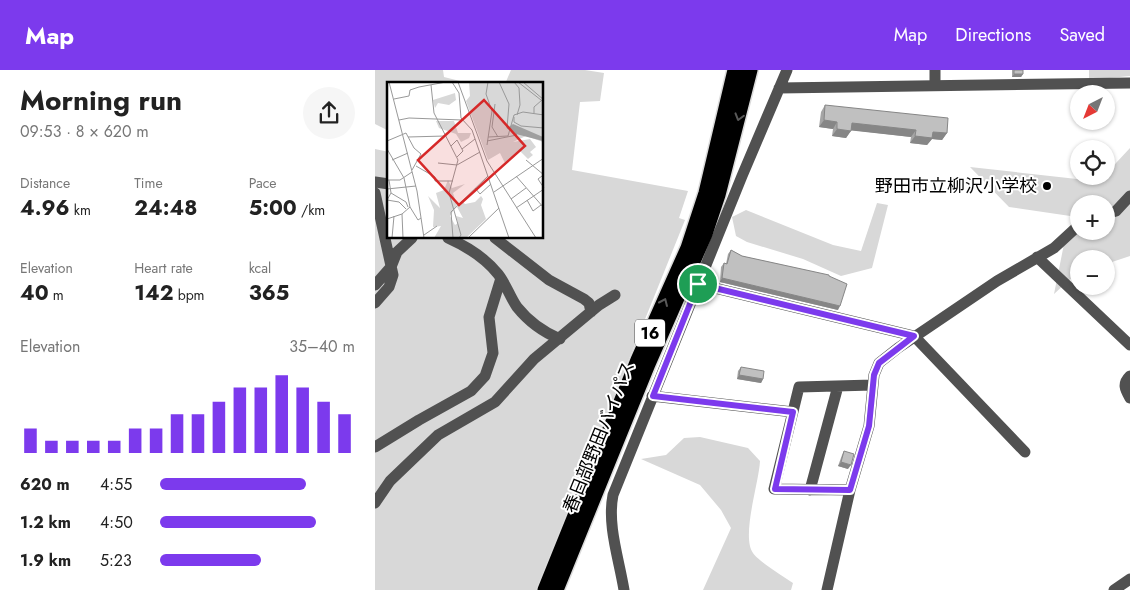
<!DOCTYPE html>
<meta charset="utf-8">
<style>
body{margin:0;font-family:Jost,"Noto Sans JP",sans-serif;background:#f6f6f6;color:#222;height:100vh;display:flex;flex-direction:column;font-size:19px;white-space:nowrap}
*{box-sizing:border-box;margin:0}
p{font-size:16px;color:#767676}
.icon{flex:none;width:28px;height:28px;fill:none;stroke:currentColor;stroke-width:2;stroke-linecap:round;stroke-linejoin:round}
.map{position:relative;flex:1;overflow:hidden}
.drawer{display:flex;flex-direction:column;background:#fff;width:375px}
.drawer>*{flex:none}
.needle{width:32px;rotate:222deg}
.buttons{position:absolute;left:695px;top:15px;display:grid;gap:10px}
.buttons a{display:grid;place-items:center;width:45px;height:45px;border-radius:50%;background:#fff;box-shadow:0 1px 4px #0004;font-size:25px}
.pin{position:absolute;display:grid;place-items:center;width:42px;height:42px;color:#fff;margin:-21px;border:2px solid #fff;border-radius:50%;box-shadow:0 1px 5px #0007}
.round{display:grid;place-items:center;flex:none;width:52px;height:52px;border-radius:26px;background:#f6f6f6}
.headline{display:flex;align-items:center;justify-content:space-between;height:85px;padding:0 20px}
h1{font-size:28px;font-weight:700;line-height:38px}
.stats{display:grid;grid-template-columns:repeat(3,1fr);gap:8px;height:85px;padding:5px 20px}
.stats div{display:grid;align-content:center}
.stats b{font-size:21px;font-weight:700}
.stats small{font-size:14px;font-weight:400}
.stats p{font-size:14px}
.chart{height:140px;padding:10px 20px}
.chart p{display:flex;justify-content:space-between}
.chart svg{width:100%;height:90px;margin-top:5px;stroke:#7c3aed;stroke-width:6}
ul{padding:0 20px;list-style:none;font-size:16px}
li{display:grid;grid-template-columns:80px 60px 1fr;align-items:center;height:38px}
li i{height:12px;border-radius:6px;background:#7c3aed}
header{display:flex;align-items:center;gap:30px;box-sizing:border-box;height:70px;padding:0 25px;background:#7c3aed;color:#fff}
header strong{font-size:24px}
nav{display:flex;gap:28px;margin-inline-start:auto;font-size:18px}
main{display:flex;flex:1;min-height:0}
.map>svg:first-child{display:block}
.green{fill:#d8d8d8;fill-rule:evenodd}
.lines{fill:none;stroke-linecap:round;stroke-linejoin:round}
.highway-casing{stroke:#dbdbdb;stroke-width:18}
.minor{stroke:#515151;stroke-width:11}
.highway{stroke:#000;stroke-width:15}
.wall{fill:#a5a5a5}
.shaded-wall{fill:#868686}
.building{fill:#c0c0c0;stroke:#868686}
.oneway{stroke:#595959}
.route-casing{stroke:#fff;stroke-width:10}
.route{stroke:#7c3aed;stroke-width:6}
.poi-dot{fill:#000;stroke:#fff;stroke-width:2}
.labels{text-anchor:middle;stroke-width:4;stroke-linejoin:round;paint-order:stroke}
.shield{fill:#fff;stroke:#4c4c4c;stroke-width:1}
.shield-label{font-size:16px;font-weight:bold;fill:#000}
.poi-label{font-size:18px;fill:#000;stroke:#fff;text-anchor:end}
.street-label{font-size:18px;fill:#000;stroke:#fff}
.inset-road{fill:none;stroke:#999;stroke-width:1}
.view{fill:#d62828;fill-opacity:0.15;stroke:#d62828;stroke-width:2.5}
.inset-edge{fill:none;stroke:#000;stroke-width:2.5}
</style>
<header>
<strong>Map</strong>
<nav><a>Map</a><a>Directions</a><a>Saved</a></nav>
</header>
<main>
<section class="drawer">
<div class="headline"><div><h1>Morning run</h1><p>09:53 · 8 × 620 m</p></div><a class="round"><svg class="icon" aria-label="share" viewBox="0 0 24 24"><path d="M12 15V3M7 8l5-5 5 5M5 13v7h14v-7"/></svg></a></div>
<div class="stats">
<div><p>Distance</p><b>4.96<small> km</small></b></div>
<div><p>Time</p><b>24:48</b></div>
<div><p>Pace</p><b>5:00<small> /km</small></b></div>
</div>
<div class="stats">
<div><p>Elevation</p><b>40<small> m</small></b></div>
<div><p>Heart rate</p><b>142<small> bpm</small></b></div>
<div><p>kcal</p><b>365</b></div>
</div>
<div class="chart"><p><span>Elevation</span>35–40 m</p>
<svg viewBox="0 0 160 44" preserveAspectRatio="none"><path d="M5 44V32M15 44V38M25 44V38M35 44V38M45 44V38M55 44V32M65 44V32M75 44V25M85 44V25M95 44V19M105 44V12M115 44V12M125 44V6M135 44V12M145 44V19M155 44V25"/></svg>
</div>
<ul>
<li><b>620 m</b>4:55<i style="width:75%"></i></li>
<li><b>1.2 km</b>4:50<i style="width:80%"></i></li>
<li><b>1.9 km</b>5:23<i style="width:52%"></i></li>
</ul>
</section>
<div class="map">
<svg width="755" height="520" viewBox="0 0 755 520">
<rect width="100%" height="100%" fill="#fff"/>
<!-- green -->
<path class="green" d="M0 0H68L69 7 97 14H14V61L0 54Z
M136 0H210L229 3 225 31 205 32 197 100 313 121 304 148 310 150 161 520H0V79L14 82V168H168V14H130Z
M714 0H755V6L714 10Z
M755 78V186L731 194V189H704V201L679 224 689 174 702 147 634 137 595 97 729 112 741 93ZM704 134H731V161H704Z
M502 133 513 135 497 198 466 206 428 189 372 172 361 166 357 147 371 140 458 175 486 181Z
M325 367 373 378 385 391C384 413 366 466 378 483 382 490 409 507 418 513L416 520H328L356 458 346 440 325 415 266 389 291 385 309 368Z"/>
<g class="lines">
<!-- highway casing -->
<g class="highway-casing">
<path id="highway" d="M170 520 263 290 313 178 331 123 360 0
M181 520 273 294 330 164 343 125 375 0"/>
</g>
<!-- minor -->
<path class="minor" d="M560 15V0
M404 18 755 13
M0 112 14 114
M0 123 18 205 14 217 0 233
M731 144 741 141 755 126
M73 168C91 176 111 189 123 204 131 214 135 227 142 237 154 252 168 262 185 269
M120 168 174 210 209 229 214 233 216 242
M662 187 755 275
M323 214 539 266 650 382
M0 215 16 197 22 182 37 168
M755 306C747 314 750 319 755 328
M277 326 418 342
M0 377 44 350 96 321 110 306 118 283 114 247 126 208
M435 420 463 316
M475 420 399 419 424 317 498 315
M0 433 15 411 63 365 120 332 159 289 224 235 240 225
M249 520C244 489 232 455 238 425L367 106 412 0
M452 520 475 420 494 356 499 305 504 293 523 278 622 211 679 178 704 155
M739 520 755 509"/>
<!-- highway -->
<use href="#highway" class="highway"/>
</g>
<!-- wall -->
<path class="wall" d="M637 0H648V4L646 7H637Z
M450 35 572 63 567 70 557 69 552 75 535 73 536 67 476 60 471 68 457 66 458 59 444 57 446 42Z
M356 180 367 186 454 206 463 240 345 212 346 197 349 193 351 194 353 184Z
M366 297 388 309 386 313 362 309 363 301Z
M469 381 473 399 463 396 467 385Z"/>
<!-- shaded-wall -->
<path class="shaded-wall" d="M639 4H648L646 7H637Z
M449 50 462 52 458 59 444 57Z
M477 53 541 60 536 67 472 60Z
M462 59 476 61 471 68 457 66Z
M558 62 572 63 567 70 557 69 552 75 535 73 540 66Z
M347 208 465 236 463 240 345 212Z
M364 305 388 309 386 313 362 309Z
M466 392 476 395 473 399 463 396Z"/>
<!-- building -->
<path class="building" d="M639 0H648V4H639Z
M450 35 573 48 572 63 558 62 557 68 540 66 541 60 477 53 476 61 462 59V52L449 50Z
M356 180 367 186 454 205V206L472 214 465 236 347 208 349 193 352 194Z
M366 297 389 301 388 309 364 305Z
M469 381 479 384 476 395 466 392Z"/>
<!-- one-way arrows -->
<defs><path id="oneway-chevron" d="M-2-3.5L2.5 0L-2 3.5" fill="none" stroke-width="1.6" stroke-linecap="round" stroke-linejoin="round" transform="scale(1.25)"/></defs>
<g class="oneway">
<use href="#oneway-chevron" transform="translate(364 47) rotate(106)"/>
<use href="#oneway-chevron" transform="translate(289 232) rotate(-66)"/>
</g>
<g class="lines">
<!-- route casing -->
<g class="route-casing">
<path id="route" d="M323 214 539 266 504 293 499 305 494 356 475 420 400 419 418 342 278 326Z"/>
</g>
<!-- route -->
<use href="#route" class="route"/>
</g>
<!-- markers -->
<circle class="poi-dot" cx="672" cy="116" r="5"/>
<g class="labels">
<!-- shield labels -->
<rect class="shield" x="260" y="249.5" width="30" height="27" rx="4"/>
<g class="shield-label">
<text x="275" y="269">16</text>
</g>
<!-- poi labels -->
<g class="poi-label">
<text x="662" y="122">野田市立柳沢小学校</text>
</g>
<!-- street labels -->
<g class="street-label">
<text transform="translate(224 367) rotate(-68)" y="6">春日部野田バイパス</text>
</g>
</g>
<!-- overview -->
<g transform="translate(12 12)">
<rect width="156" height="156" fill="#fff"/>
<path d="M82 0H156V60L139 54 126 60 143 57 149 65 143 70 146 73 141 77 132 68 118 81 113 71 101 78 79 19 83 14ZM68 11 69 18 62 23 51 21 48 26 46 18ZM49 39H67L71 51H84L82 56 74 60 69 52 52 46ZM61 98 65 106 78 102 66 111 70 123 63 134 68 143 71 141 69 134 76 136 70 125 75 119 78 122 88 120 94 114 96 117 94 123 99 137 79 156H47L54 144 46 145 47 128 41 114 53 126 49 111 57 108Z" fill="#d8d8d8"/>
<path d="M126 42 156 55V59L129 52 122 45Z" fill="#9f9f9f"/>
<path class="inset-road" d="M2 0 30 109 37 156M65 0 72 11 74 36 85 48 122 156M71 0 100 79 149 156M127 0 132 6 133 23 130 33M131 0 154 18M136 0 157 18M44 3 47 31 71 78 62 111 74 153 72 156M7 17 22 14 23 8 32 5 59 0M108 22 105 45 111 55M147 31V25L155 18M127 35V40L134 44 157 46M12 38 22 36 75 38M21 55 58 54M101 55 121 54 127 33 136 30 157 33M0 59 19 51 27 66 34 72 25 88M100 59 130 53 120 46 122 22 112 0M100 63 105 29 99 12 101 0M64 64 70 58 76 69 70 75M0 67 17 96 23 125 31 138 34 136M75 67 88 57M5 78 21 71M139 78 157 93M51 81 70 83 93 70M29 84 48 95V99H66M129 94 157 126M155 94 151 97 157 106M0 98H13L25 90M88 106 93 112 104 102M0 107 29 104M107 110 157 76M4 111 19 120 21 125M124 117 139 106M0 118 12 120 19 127M0 118 4 111 2 98M140 118 146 129 154 123M129 126 157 107M15 132 16 156M0 137 15 132 23 125M37 153 50 144M5 156 7 134M66 156 64 130 101 94M81 156 112 126"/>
<path class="view" d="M97 18 138 64 72 123 31 78Z"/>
<rect width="156" height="156" class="inset-edge"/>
</g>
</svg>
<div class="buttons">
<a><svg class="needle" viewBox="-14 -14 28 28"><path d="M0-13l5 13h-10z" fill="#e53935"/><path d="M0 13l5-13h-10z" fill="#767676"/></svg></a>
<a><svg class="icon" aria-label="locate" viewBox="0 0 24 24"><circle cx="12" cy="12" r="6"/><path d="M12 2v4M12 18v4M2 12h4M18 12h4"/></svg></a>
<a>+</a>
<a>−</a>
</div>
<div class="pin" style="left:323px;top:214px;background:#1e9e55"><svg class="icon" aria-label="arrive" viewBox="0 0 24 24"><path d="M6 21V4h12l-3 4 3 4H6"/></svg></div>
</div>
</main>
